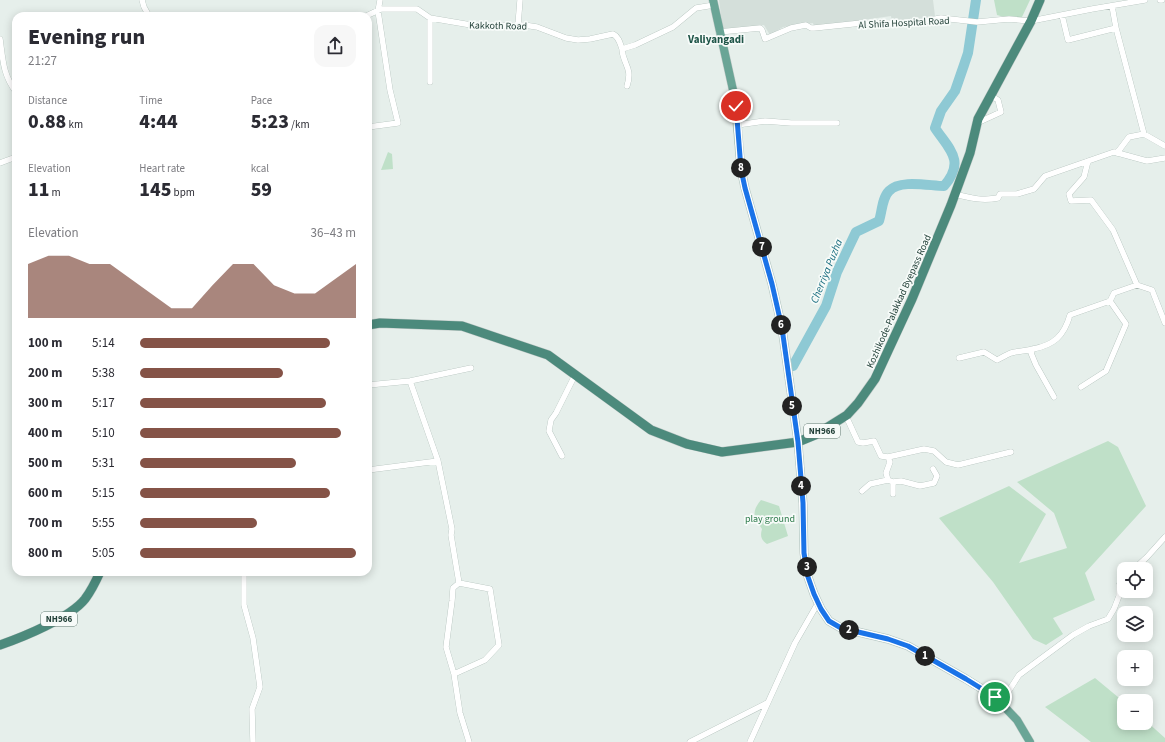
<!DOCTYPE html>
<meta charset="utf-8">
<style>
body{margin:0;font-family:"Source Sans 3",sans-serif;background:#f7f7f7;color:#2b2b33;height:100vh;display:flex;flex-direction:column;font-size:15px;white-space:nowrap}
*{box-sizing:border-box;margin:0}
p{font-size:13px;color:#7c7c81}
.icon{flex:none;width:22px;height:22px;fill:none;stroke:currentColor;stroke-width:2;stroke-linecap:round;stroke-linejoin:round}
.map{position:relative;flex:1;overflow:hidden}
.panel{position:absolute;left:12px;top:12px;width:360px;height:564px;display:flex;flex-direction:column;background:#fff;border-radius:12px;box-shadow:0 2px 10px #0003}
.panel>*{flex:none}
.buttons{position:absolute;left:1117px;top:562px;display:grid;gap:8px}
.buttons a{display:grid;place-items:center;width:36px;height:36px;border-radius:8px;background:#fff;box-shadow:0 2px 10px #0003;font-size:20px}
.pin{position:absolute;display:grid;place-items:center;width:34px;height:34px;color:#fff;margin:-17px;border:2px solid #fff;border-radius:50%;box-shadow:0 1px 4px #0007}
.km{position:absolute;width:20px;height:20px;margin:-10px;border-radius:50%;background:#222;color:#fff;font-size:11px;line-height:20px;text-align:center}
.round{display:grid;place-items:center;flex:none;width:42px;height:42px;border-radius:12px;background:#f7f7f7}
.headline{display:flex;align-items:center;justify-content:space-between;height:68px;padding:0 16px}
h1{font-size:22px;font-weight:800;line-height:30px}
.stats{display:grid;grid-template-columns:repeat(3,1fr);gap:6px;height:68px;padding:4px 16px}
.stats div{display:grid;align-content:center}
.stats b{font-size:20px;font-weight:800}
.stats small{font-size:11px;font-weight:400}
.stats p{font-size:11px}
.chart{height:112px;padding:8px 16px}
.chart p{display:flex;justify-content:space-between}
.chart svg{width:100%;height:72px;margin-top:4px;fill:#855347;opacity:.7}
ul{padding:0 16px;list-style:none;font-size:13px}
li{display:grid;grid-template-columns:64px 48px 1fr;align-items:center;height:30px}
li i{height:10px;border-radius:5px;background:#855347}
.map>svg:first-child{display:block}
.built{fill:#d4dfda}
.green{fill:#bfe0c8}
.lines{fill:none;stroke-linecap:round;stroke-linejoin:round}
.river{stroke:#8ec9d4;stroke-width:10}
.minor-casing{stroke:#a8b8b2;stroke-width:6}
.primary-casing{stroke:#c2cac8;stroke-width:9}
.trunk-casing{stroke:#c2cac8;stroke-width:10}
.minor{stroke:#fff;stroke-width:5.5}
.primary{stroke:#6aa596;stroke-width:8}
.trunk{stroke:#4c8a7c;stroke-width:9}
.route-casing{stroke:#fff;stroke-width:8}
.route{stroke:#1a73e8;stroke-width:5}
.labels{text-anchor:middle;stroke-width:3.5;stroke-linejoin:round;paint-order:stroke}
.shield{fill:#f7fbf9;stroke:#637a73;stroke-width:1}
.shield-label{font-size:9px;font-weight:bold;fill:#24423a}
.street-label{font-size:10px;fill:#24423a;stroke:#f7fbf9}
.park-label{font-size:10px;fill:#2d7a4b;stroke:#f7fbf9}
.neighbourhood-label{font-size:11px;font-weight:bold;fill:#1f5548;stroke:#f7fbf9}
.water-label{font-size:11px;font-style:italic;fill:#1c6f80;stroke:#f7fbf9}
</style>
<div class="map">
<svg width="1165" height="742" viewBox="0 0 1165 742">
<rect width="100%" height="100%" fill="#e6efeb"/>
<!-- built -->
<path class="built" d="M719 0H933L935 16 909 22 908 19 892 22 891 16 814 27 813 23 783 27 770 35 764 25 723 30Z"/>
<!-- green -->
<path class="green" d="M994 0H1030L1022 17 1011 19 997 15Z
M388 152 392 154 393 169 381 170Z
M1108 441 1118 447 1146 506 1085 573 1095 600 1053 618 1063 634 1046 645 1033 639 993 582 939 518 1009 486 1046 514 1019 563 1067 548 1054 513 1017 482Z
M761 500 779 506 788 536 767 544C761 540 760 536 762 529 755 518 750 513 761 500Z
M1095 678 1124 702V723H1146V721L1165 738V742H1091L1045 707Z"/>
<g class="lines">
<!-- river -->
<path class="river" d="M793 366 826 306 837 272 856 232 879 221C882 212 882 198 889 191 900 179 930 186 944 186 966 161 949 149 935 128L941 111 955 91 964 65 968 53 976 0"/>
<!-- minor casing -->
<g class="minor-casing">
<path id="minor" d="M142 0 144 7 149 16
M1160 0H1162
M1112 6 1116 28 1144 134
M1062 15 1068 40 1116 28
M366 16 381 9H417L430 18 477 26 524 25 537 27 566 38 578 40 590 39 613 34C619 37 620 43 622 49L635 45 673 27 696 8 714 5
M430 18V82
M518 25 520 0
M719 32 760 28 762 30 765 39 791 28 806 25 811 28H814L862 23H914L941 18 977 22 1009 19 1031 21 1092 9 1145 0
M0 39C3 60 3 75 16 92
M622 49C623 65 633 67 627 86
M977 123 1001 112 998 100 990 95
M737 125 765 121 791 123H837
M368 127 398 123 390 90 378 11 380 0
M1117 153 1129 137 1144 134 1165 146
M1088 161 1084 177 1069 194 1071 201 1091 200 1113 230 1137 285
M0 163 16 157
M955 194C970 198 982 201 998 198L1000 194H1017L1034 189 1045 176 1114 152 1147 161 1165 158
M1033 349 1031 353 1036 365 1054 397
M959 358 984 352 997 360C1001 358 1006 355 1011 353 1018 351 1026 351 1033 349 1054 345 1064 336 1070 315L1110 301
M410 381 438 461
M368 385 410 381 471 368
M1081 387 1106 371 1126 324 1110 301 1114 293 1137 285 1152 290 1165 323
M846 416 858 442 863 443 874 441 881 456 888 457 924 449 934 451 946 462 958 465 1011 452
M562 456 549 431 551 420 556 413 575 375
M888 457 890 462 886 473 888 480 893 482 901 481 920 486 934 483 937 476 933 469
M368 470 438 461 452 529 451 535 459 583 490 589 499 645 485 660 454 674 460 713 469 742
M893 482V494
M862 491 870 484 888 480
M1134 569 1147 557 1165 537
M244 572V605L253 638 260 687 252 709 253 742
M454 674 446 647 452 601 453 588 459 583
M1001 703 1019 675 1073 635 1089 626 1108 619 1114 609 1119 596V585L1124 579
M690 742 767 703
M750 742 795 643 818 603"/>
</g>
<!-- primary casing -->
<g class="primary-casing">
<path id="primary" d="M713 0 735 99 741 169 745 188 772 284 782 328 798 442 803 503 804 553 808 577 814 594 821 609 829 621 841 628 888 639 908 646 966 679 995 697 1017 720 1030 742"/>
</g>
<!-- trunk casing -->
<g class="trunk-casing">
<path id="trunk" d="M368 325 380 323 462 326 548 355 651 430 687 444 722 452 798 442 815 435 847 415 858 403 875 379 912 299 951 205 970 153 978 119 1031 21 1040 0
M0 645C23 637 70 618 85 599 91 591 96 581 100 572"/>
</g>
<!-- minor -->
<use href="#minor" class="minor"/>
<!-- primary -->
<use href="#primary" class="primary"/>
<!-- trunk -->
<use href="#trunk" class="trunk"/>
</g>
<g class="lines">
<!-- route casing -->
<g class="route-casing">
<path id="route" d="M736 106 741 169 745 188 772 284 782 328 798 442 803 503 804 553 808 577 814 594 821 609 829 621 841 628 888 639 908 646 966 679 995 697"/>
</g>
<!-- route -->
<use href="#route" class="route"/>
</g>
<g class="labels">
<!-- shield labels -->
<g class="shield">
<rect x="804" y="424" width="36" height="14" rx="3"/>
<rect x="41" y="612" width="36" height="14" rx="3"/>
</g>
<g class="shield-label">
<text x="822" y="434">NH966</text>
<text x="59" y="622">NH966</text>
</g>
<!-- street labels -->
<g class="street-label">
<text transform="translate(904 22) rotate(-3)" y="4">Al Shifa Hospital Road</text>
<text transform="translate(498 25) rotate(1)" y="4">Kakkoth Road</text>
<text transform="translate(898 301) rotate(-66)" y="4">Kozhikode-Palakkad Byepass Road</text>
</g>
<!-- park labels -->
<g class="park-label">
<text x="770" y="522">play ground</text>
</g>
<!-- neighbourhood labels -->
<g class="neighbourhood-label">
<text x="716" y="43">Valiyangadi</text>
</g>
<!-- water labels -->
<g class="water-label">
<text transform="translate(826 271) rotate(-68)" y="4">Cherriya Puzha</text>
</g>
</g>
</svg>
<div class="buttons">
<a><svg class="icon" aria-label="locate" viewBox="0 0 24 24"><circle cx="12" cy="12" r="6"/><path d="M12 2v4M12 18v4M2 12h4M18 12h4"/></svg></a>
<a><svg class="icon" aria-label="layers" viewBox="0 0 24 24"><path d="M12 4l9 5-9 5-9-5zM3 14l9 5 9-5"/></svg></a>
<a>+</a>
<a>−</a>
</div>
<div class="pin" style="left:995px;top:697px;background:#1e9e55"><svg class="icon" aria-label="arrive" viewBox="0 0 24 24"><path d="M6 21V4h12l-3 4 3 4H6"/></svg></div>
<div class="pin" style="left:736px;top:106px;background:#d93025"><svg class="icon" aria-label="check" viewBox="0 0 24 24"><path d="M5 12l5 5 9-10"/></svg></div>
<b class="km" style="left:925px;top:656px">1</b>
<b class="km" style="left:849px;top:630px">2</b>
<b class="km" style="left:807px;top:567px">3</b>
<b class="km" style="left:801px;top:486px">4</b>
<b class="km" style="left:792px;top:406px">5</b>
<b class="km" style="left:781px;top:325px">6</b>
<b class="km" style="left:762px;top:247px">7</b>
<b class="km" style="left:741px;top:168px">8</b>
<section class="panel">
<div class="headline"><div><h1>Evening run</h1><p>21:27</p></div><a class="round"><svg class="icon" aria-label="share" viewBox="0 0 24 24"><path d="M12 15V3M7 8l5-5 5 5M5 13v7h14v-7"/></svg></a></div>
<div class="stats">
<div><p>Distance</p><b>0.88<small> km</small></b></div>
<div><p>Time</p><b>4:44</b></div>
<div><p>Pace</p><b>5:23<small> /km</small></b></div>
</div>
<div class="stats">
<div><p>Elevation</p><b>11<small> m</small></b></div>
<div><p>Heart rate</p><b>145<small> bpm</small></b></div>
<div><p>kcal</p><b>59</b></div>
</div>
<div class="chart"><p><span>Elevation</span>36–43 m</p>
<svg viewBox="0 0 160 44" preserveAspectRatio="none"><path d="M0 44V11L10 6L20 6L30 11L40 11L50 20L60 29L70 38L80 38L90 24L100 11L110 11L120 24L130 29L140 29L150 20L160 11V44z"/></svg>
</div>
<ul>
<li><b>100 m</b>5:14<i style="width:88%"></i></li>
<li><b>200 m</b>5:38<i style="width:66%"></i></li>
<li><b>300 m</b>5:17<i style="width:86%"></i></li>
<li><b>400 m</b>5:10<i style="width:93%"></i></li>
<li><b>500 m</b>5:31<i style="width:72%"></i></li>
<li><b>600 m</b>5:15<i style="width:88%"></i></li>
<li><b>700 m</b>5:55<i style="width:54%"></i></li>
<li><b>800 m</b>5:05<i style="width:100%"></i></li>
</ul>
</section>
</div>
